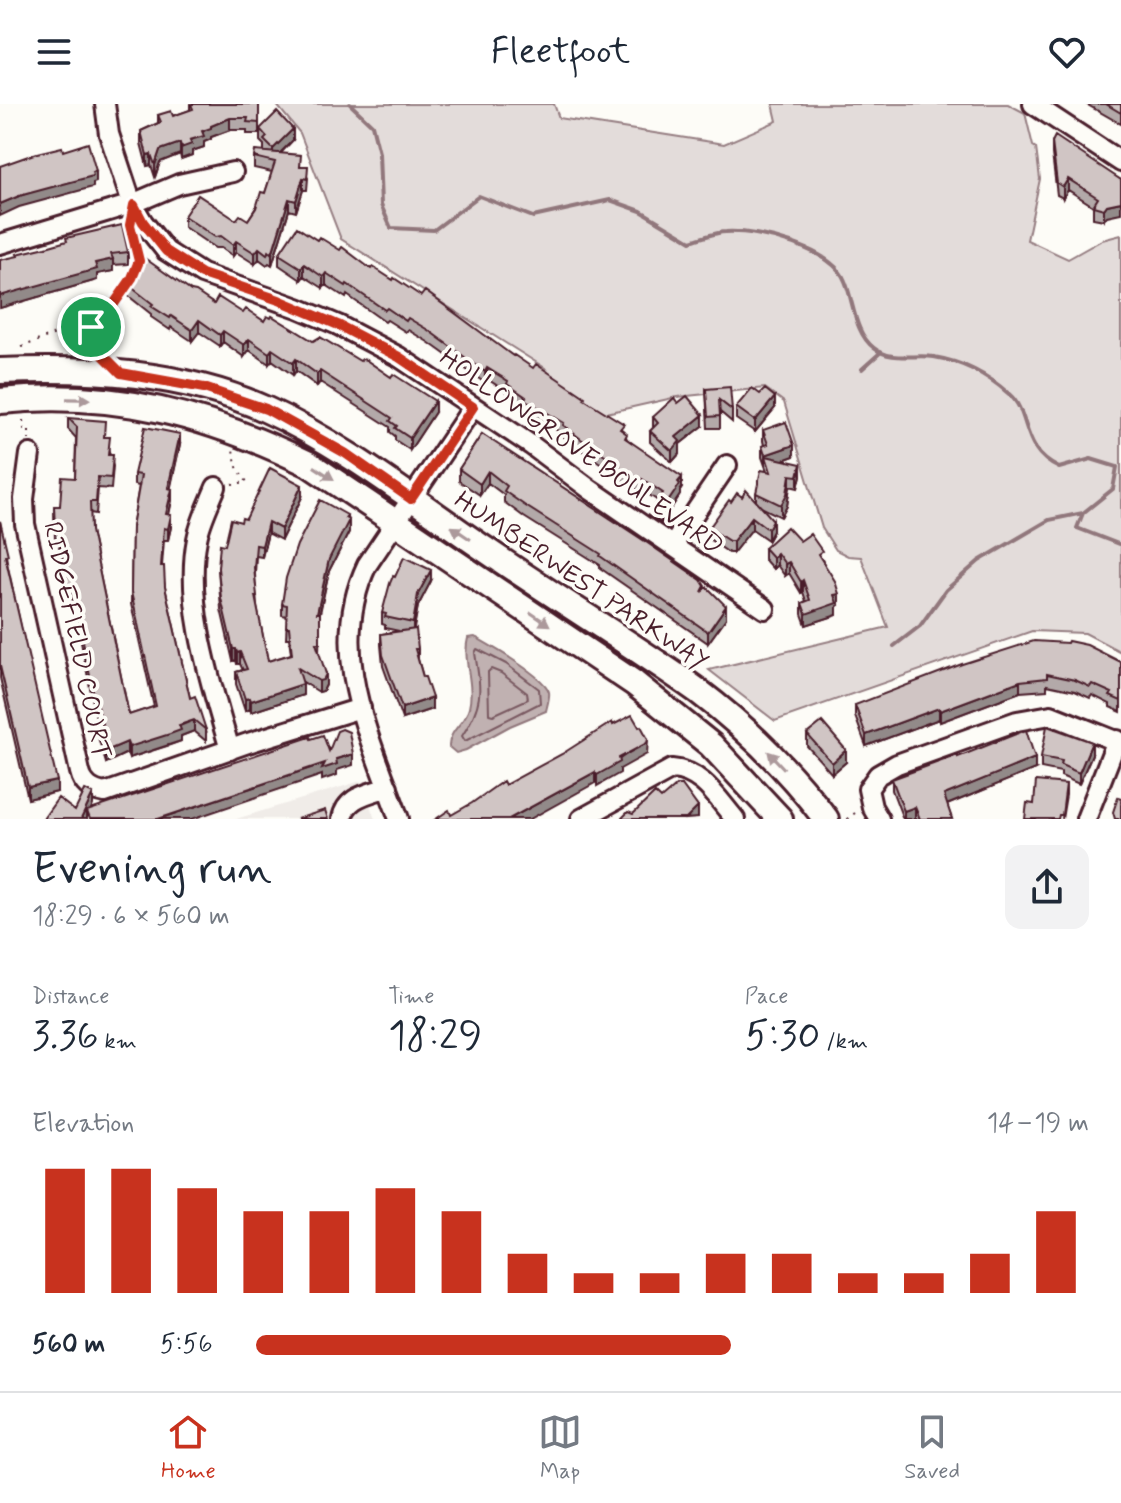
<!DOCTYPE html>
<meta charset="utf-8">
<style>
body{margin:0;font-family:Mynerve,sans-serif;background:#f2f2f3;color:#1f2937;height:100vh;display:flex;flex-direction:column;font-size:30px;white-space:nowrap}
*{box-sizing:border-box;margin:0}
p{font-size:26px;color:#747a83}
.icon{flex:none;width:44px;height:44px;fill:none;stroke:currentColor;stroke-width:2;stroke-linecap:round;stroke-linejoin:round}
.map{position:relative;height:715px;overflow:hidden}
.panel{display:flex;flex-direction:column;background:#fff;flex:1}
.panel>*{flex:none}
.pin{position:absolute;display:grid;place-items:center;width:68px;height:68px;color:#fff;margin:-34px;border:4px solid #fff;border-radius:50%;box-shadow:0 2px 8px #0007}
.round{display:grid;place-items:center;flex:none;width:84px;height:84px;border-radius:16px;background:#f2f2f3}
.summary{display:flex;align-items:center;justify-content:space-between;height:136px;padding:0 32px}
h1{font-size:44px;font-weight:600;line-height:60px}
.figures{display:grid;grid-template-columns:repeat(3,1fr);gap:12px;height:136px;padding:8px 32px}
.figures div{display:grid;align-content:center}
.figures b{font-size:40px;font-weight:600}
.figures small{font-size:22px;font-weight:400}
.figures p{font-size:22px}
.chart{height:224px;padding:16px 32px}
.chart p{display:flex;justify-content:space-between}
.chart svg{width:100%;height:144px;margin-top:8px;stroke:#c8321e;stroke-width:6}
ul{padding:0 32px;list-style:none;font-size:26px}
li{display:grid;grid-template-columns:128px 96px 1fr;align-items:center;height:60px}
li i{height:20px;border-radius:10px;background:#c8321e}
header{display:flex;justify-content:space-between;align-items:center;height:104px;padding:0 32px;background:#fff;font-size:36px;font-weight:600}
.tab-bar{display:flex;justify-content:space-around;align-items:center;height:112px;border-top:2px solid #e0e1e3;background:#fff;font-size:22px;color:#747a83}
.tab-bar a{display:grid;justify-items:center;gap:4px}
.tab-bar .selected{color:#c8321e}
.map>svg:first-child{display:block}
.built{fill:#f0ece8}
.green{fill:#e3dcda;stroke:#967e82;stroke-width:2}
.water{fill:#c0b1b1;stroke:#91777b;stroke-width:2}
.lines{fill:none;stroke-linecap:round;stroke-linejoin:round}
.shore{stroke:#795961;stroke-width:2}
.stream{stroke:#91777b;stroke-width:4}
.minor-casing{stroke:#4a1f2b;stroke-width:24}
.major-casing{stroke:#4a1f2b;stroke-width:30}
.path{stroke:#4a1f2b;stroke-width:2;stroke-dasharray:2 6;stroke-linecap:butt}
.minor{stroke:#fdfcf7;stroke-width:18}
.major{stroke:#fdfcf7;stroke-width:24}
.wall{fill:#b3a9a9;stroke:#4a1f2b;stroke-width:2}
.shaded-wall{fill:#928a89;stroke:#4a1f2b;stroke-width:2}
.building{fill:#d0c5c4;stroke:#4a1f2b;stroke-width:2}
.oneway{fill:#ac999b}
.route-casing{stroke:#fff;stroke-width:16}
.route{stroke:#c8321e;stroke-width:10}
.labels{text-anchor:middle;stroke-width:7;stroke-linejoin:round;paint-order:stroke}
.street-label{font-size:26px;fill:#4a1f2b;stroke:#fdfcf7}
</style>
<header><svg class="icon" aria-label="menu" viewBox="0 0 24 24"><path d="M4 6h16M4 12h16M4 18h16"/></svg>Fleetfoot<svg class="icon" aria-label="heart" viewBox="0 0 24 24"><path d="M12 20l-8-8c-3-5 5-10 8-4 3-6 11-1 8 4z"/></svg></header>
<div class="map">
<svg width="1121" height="715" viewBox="0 0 1121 715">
<rect width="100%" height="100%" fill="#fdfcf7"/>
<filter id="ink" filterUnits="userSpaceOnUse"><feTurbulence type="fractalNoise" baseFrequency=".0125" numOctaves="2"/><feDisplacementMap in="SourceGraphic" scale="16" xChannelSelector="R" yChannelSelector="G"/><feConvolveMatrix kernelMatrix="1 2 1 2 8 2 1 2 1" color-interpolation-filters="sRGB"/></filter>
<g filter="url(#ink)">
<!-- built -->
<path class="built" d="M361 677 375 715H236Z"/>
<!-- green -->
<path class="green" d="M276 0H554L559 14 724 40 777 17 773 0H1008L1025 9 1033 42 1036 44 1040 75 1027 136 1068 155 1102 136 1121 131V548L1085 529 1032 527 775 617 709 566 888 523 861 453 848 452 836 446 822 424 784 298 765 284 677 293 602 310 573 303 545 264 341 135 300 29Z"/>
<!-- water -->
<path class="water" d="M475 533C489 541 546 573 549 588 550 593 547 602 546 607L510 622 466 646 456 649 449 643C448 627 466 618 469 604 475 580 462 556 468 534Z"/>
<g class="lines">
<!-- shore -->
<path class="shore" d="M477 545 506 560 539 585 540 599 465 637 462 632C484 599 481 587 475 549Z
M491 565 501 569 527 589 528 595 493 611 489 610 488 568Z"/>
<!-- stream -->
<path class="stream" d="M350 0 372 21 379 49 381 101 391 124 434 126 479 92 533 113 610 96 641 107 691 137C702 134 715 128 726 128 759 126 833 145 845 177 854 198 854 229 874 244 891 258 914 250 934 253 964 258 987 270 1009 290 1032 310 1019 345 1059 364L1091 355 1117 363 1113 385 1083 409 1049 416 979 457 946 486 920 522 894 542
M862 265 881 248
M1083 409 1077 424 1121 441"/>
<!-- minor casing -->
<g class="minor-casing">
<path id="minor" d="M105 0 109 30 132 100 143 118 166 147 202 170 298 204 338 221 399 253 531 341 591 386 765 505
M1033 0 1121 58
M0 140 132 100 179 80 233 68
M30 350 24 395 25 420 80 668C83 681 92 687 105 689L248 639 361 604
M216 383C209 400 200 418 197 435 184 501 212 582 230 646
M673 441 727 361
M342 715C346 692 369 690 388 683
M399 715C370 633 326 547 367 461L473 303
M581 715 672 665C702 667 717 694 735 715
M879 715 872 703 868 685 878 671 897 660 1017 617 1051 611 1121 639
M1086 715 1117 636"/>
</g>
<!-- major casing -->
<g class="major-casing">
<path id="major" d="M0 267C89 263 185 268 267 306 346 342 415 398 486 446 556 494 629 538 698 587 747 624 789 666 826 715
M0 297C113 285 208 311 309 360L634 579 711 641 780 715"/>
</g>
<!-- path -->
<path class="path" d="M130 128 139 157 136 164
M93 215C89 229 91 239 101 249
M22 243C60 227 100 217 126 184
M23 316 24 325H29V336
M232 380 247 378 237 363 233 346
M847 715 859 706"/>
<!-- minor -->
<use href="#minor" class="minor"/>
<!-- major -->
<use href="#major" class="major"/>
</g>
<!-- wall -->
<path class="wall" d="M190 0H259V30H247V26H230L211 33V35L204 38V43L192 47V51L181 55 180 50 160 58 155 73 151 61 147 62 141 39V27L158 19V11L173 12 190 6Z
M1086 0H1121V20Z
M260 25 293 36 281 49 301 62 308 74 307 86H303L296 108 289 106 272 161 269 159 267 161 259 155 255 160 236 148 233 152 221 144H215L184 123V112L248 116 265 89 272 68 254 64V53L264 48V41L260 37Z
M1052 38 1121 76 1104 116 1093 114V102L1068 86 1063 94 1057 91 1052 50Z
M317 136 393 176 513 252 585 296 624 327 627 335 682 384 680 387V391L661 419 654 414V403L658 397 642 386 641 388 618 375V371L581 346 563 332V330L524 307V303L507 291V288L487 275 485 279 428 238 408 226 406 228 387 216 385 218 347 191 346 194 326 181 323 184 304 172 301 176 279 161V150Z
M128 148V160L113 161V167L97 170V176L0 204V156Z
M126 179 191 187 214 200 264 217 435 308 410 346 395 336V332L390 328V323L320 278 317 282 296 267 293 271 272 256 269 260 249 246 244 253 223 238 220 242 199 228 192 237 171 223 170 226 151 213V210L126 190Z
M706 285 732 306V318L720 308V324H708Z
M678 299 703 322 680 340V349L672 358 650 338V327L653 324V313Z
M736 303 775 304 755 328 736 315Z
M68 314 105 333 113 362 111 385 98 384 96 410 90 409 91 427 129 611 154 603 131 500 132 423 139 382 134 381V370L180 341 170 385 172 396 169 411 171 423 168 436H164L162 462 165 483 190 594 206 626V637L194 627 181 632V637L170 641 129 654 127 649 106 659 98 633V622L100 621 98 613 96 614 81 538 67 488 58 436H55L54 402H60L75 374 76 334 68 325Z
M763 326 794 352 783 356 801 371 798 384 790 382 787 402 781 413 761 403 773 427 768 436 752 425 733 449H729L709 435V424L731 398 742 393 756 397V389L767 367 762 353V342L764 341 763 337Z
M482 330 705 486 726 514 708 539 600 464V461L524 413 504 398V391L488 379 480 391 459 377V365Z
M302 393 281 436 268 429 262 453 256 452 255 470 257 503 268 557 291 550 289 534H286L287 512 282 511V500L347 415 349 428 329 467 320 509 319 550 326 581 323 587 319 588 303 578V591L251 608 250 605 245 607 236 580V568L243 566 240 560H237L236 556 233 557 221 505 218 464 225 441 241 418Z
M0 417 8 463 57 688 28 695 0 574Z
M800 437 822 455 839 501 837 502V511L806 521 802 510V499L806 497 803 488 801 489 789 469 785 472 777 461 773 465 764 455V444Z
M431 477 418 502 413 526 418 545V555L432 605 402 615 383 562 381 541V530L399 527 385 524V521L382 520V509Z
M1121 558V608L1110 603V600L1092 591 1090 594 1075 587 1047 581V586L1020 588 940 618 939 615 866 642 855 612V601Z
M807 630 846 658 832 670 807 642Z
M1092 650 1079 680 1061 672V668L1041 664V653Z
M958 653 1035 665 947 701 952 715H903L892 686V675Z"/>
<!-- shaded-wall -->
<path class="shaded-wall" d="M230 14V26L211 33V35L204 38V43L192 47V51L181 55V44L211 22Z
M293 25V36L273 56V45Z
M180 39V50L160 58 155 73V61L160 46Z
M151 50V61L147 62V51Z
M96 67V78L93 79V83L19 103 0 112V100L19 92Z
M303 74V86L296 108V97Z
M1068 75V86L1063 94V83Z
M289 95V106L272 161V150Z
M1121 98V109L1107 112 1104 116V105L1107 101Z
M236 137V148L233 152V141Z
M259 144V155L255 160V149Z
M113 155V167L97 170V176L0 204V192L95 159Z
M304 160V172L301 176V164Z
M326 169V181L323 184V173Z
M199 216V228L192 237V226Z
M223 227V238L220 242V231Z
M249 235V246L244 253V241Z
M272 245V256L269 260V249Z
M296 255V267L293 271V259Z
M487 264V275L485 279V268Z
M320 267V278L317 282V270Z
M775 293V304L755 328V317Z
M435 297V308L410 346V334Z
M703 311V322L680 340V349L672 358V347L676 333Z
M180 330V341L168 396V384Z
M794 341V352L769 361 766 352 765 362V351Z
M801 360V371L798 384V372Z
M488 367V379L480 391V380Z
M790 371V382L787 402 781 413V401Z
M682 373V384L680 387V391L661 419V408Z
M302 381V393L281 436V425Z
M172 385V396L166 422V410Z
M171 411V423L168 436V425Z
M347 411V421L349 416V428L329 467 317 520V509L329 455Z
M752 413V425L733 449V437Z
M773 416V427L768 436V425Z
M268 418V429L262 453V442Z
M777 449V461L773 465V454Z
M789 458V469L785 472V460Z
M431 466V477L418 502 413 530V519L418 490Z
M803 476V488L801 489V478Z
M839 490V501L837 502V511L806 521V510L834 491Z
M726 502V514L708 539V528Z
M233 545H236V556L233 557Z
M240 548V560H237V549Z
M326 570V581L323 587 319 588V577Z
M1020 577V588L940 618V607Z
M303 580V591L251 608V597Z
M250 594V605L245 607V595Z
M432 594V605L402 615V604Z
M939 604V615L866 642V631Z
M194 616V627L181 632V637L129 654V643Z
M648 635 647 650 620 665V669L597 682V671Z
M127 638V649L106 659V647Z
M1092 638V650L1079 680V669Z
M846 646V658L832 670V659Z
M353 650V661L337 666V671L322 676V671L192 715H158Z
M1035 654V665L944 702V691Z
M595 668V679L530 715H509Z
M57 677V688L28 695V683Z
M1066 680V691L1062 715Z
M93 690V701L89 711 87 707V715H81Z
M698 703V714L686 715Z
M915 703V715H904V707Z"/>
<!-- building -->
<path class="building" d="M191 0H259V19L247 18 248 14H230L211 22V24L202 27 204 32 190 36 192 40 181 44 180 39 160 46 155 61 151 50 147 51 141 27 161 18 158 11 171 7 173 12 193 5Z
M1106 0H1121V9Z
M277 8 293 25 273 45 264 36 267 33 260 25Z
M1055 32 1121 76V98L1107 101 1104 105 1093 102 1098 94 1068 75 1063 83 1057 79 1052 38Z
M88 39 96 67 92 68 93 72 19 92 0 100V62L37 49 62 43 63 47Z
M255 47 301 51 300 62H308L307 75 303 74 296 97 289 95 272 150 269 147 267 150 259 144 255 149 236 137 233 141 221 132 215 133 184 112 198 91 236 116 240 111 248 116 256 104 261 88 265 89 275 58 254 53Z
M122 121 128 148 111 150 113 155 95 159 97 165 0 192V156L18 152 17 150 46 143 67 137 66 134Z
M297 123 317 136 319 133 340 146 342 143 371 165 373 163 393 176 394 174 421 192 425 187 513 252 514 251 533 264 536 260 585 293 584 295 624 320 620 325 627 330 625 334 682 373 678 378 680 380 661 408 654 403 663 389 642 375 641 377 618 364 620 361 581 335 563 321 564 319 524 295 526 293 507 280 508 277 487 264 485 268 428 226 408 214 406 217 387 204 385 206 347 180 346 182 326 169 323 173 304 160 301 164 279 150Z
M143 153 191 187 196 188 214 200 218 193 243 209 246 205 264 217 267 212 271 214 272 212 313 237 320 233 360 257 362 255 366 256 391 273 393 270 435 297 410 334 395 324 397 322 390 317 392 314 320 267 317 270 296 255 293 259 272 245 269 249 249 235 244 241 223 227 220 231 199 216 192 226 171 212 170 214 151 202 153 200 126 179Z
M730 283 732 306 719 296 720 312 708 313 706 285Z
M752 284 760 290 765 285 775 293 755 317 736 303Z
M687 292 703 311 676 333 680 337 672 347 650 327 658 319 653 313 674 294 678 299Z
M68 314 105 317 104 333H110L108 351H113L111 374 98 373 96 398H90L91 427 129 611 156 602 131 488 132 423 141 371 134 370 145 323 180 330 168 384 172 385 166 410 171 411 168 425 164 424 161 462H164L165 483 190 594 195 592 206 626 194 616 179 621 181 626 170 630 129 643 127 638 106 647 98 622 102 620 98 602H96L81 527 67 477 58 425H55L54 402H60L62 373 75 374 77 323Z
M786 318 794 341 765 351 762 342 768 340 763 326Z
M482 330 643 436 701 476 705 482 702 488 707 483 726 502 708 528 600 452 601 450 524 401 504 387 507 382 488 367 480 380 459 365Z
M766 352 801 360 798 372 790 371 787 390 781 401 756 389 761 366 771 368Z
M270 364 302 381 281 425 268 418 262 442 256 441 254 464 257 492H255L268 557 292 550 289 523H286L287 501 282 500 286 474 297 441 320 396 347 411 345 414 349 416 329 455 317 509H320V539H316L326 570 323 576 319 577 298 564 303 580 251 597 250 594 245 595 236 568 247 565 240 548 237 549 236 545H233L221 494 218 464 220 440 225 441 231 415 241 418 242 414 246 415Z
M746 386 773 416 768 425 752 413 733 437H729L709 424 729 396 731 398 737 389 742 393Z
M0 417 8 451 5 452 57 677 28 683 0 562Z
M787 423 800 437 810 430 815 437 822 447 818 450 835 477 839 490 834 491 837 499 806 510 802 499 810 496 803 476 801 478 789 458 785 460 777 449 773 454 764 444Z
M404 453 431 466 418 490 413 519 385 513 386 510 382 509 390 479 393 472 395 473Z
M416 525 418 545H415L423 573H425L432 594 402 604 383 551 381 530Z
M1034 537 1067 539 1068 537 1087 541 1121 558V597L1110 592 1112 589 1092 580 1090 583 1075 576 1047 570V574L1020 577 940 607 939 604 866 631 855 601 962 560Z
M632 611 639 623 641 622 648 635 647 639 619 654 620 658 597 671 595 668 509 715H436L449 706 451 711 472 699 503 677 505 681 562 650 612 618 613 621Z
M822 618 846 646 832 659 807 630Z
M1047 622 1092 638 1079 669 1061 661 1062 657 1041 653Z
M342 625 349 628 353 650 336 655 337 660 322 665 325 659 158 715H90L87 707 310 633 311 635 323 631 329 647 337 627Z
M1026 626 1035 654 944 691 952 715H920L915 703 904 707 892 675 958 651V653Z
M1036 677 1066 680 1062 711H1059L1058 715H1025L1027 699 1034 700Z
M677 681H682L698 703 686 715H621L628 708 633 710 655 689 661 695Z
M85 686 93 690 81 715H43L58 694 75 707Z
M1118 693 1121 694V715H1115L1113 708Z
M325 706 328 715H297Z"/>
<!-- one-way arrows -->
<defs><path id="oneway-solid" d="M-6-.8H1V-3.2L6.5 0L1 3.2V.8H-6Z" transform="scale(2)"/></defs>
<g class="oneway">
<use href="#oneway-solid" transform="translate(78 295) rotate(1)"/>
<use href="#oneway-solid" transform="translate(324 369) rotate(33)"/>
<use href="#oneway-solid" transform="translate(461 429) rotate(-146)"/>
<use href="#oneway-solid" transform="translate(540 515) rotate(34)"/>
<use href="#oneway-solid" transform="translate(776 656) rotate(-133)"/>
</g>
</g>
<g class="lines" filter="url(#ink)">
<!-- route casing -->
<g class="route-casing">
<path id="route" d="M134 101 143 118 166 147 202 170 279 196 338 221 399 253 473 303 411 395 345 349 266 305 204 284 121 269 95 243 91 231 94 214 114 200 132 174 139 157 130 121Z"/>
</g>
<!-- route -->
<use href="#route" class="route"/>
</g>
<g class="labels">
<!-- street labels -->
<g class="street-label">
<text transform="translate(582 347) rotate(35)" y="9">HOLLOWGROVE BOULEVARD</text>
<text transform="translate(582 476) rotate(34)" y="9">HUMBERWEST PARKWAY</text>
<text transform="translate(78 536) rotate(78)" y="9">RIDGEFIELD COURT</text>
</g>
</g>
</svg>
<div class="pin" style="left:91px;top:223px;background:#1e9e55"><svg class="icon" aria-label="arrive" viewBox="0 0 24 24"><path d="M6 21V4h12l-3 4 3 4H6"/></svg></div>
</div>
<section class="panel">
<div class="summary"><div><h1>Evening run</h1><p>18:29 · 6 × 560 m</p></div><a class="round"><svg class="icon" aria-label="share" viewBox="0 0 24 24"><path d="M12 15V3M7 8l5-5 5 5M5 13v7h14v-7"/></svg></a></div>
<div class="figures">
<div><p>Distance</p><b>3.36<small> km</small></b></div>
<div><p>Time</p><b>18:29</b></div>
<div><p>Pace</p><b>5:30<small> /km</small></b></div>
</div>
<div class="chart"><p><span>Elevation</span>14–19 m</p>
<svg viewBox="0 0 160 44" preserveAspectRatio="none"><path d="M5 44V6M15 44V6M25 44V12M35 44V19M45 44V19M55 44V12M65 44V19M75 44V32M85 44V38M95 44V38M105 44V32M115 44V32M125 44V38M135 44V38M145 44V32M155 44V19"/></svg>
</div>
<ul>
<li><b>560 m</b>5:56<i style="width:57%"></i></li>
</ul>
</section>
<nav class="tab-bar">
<a class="selected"><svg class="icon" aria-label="home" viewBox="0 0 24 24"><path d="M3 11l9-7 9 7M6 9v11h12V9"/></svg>Home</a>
<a><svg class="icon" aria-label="map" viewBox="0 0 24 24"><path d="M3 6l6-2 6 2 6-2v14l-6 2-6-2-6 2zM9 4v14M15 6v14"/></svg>Map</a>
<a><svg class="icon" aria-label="saved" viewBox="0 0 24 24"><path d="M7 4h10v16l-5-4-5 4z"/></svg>Saved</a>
</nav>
